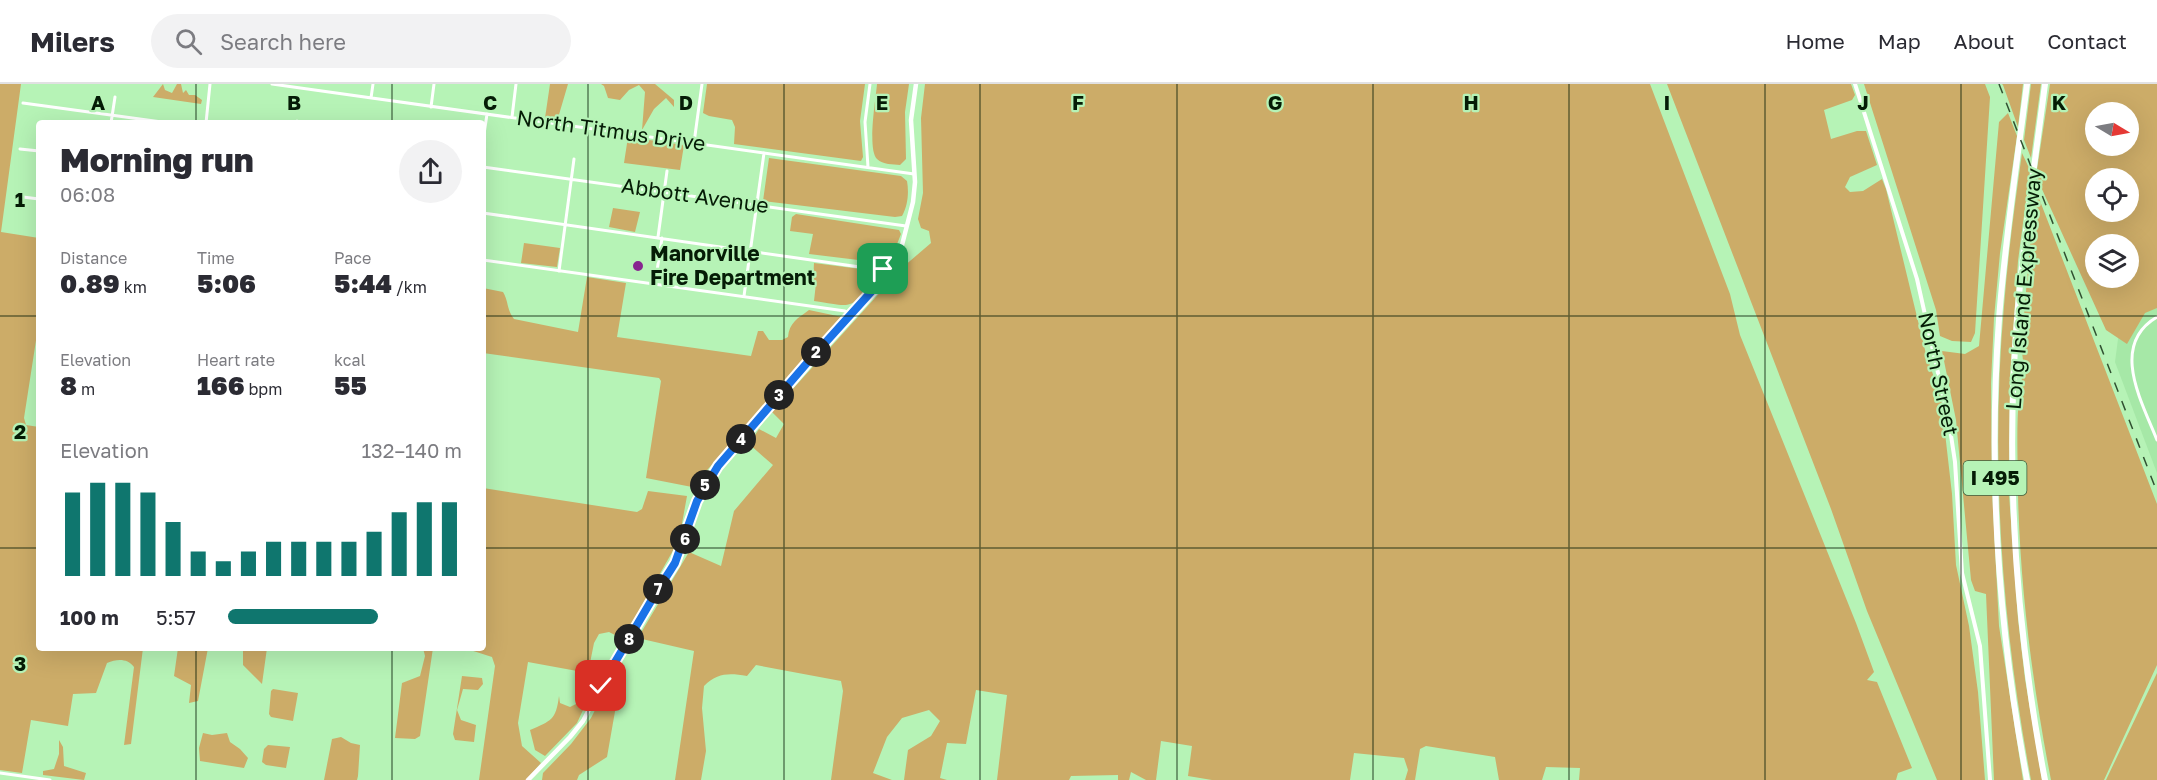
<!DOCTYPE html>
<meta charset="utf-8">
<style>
body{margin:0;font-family:"Golos Text",sans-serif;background:#f2f2f3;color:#2b2b33;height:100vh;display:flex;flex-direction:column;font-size:22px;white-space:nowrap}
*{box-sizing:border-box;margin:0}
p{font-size:20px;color:#7c7c81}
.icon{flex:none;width:33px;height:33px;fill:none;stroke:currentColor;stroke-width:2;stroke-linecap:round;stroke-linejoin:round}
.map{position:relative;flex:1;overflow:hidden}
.sheet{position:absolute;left:36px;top:36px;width:450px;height:531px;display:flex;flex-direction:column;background:#fff;border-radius:6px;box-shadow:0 6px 24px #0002}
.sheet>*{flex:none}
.needle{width:39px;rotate:100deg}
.controls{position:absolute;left:2085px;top:18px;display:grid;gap:12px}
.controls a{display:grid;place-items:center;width:54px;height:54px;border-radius:50%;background:#fff;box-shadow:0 6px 24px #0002;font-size:30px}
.pin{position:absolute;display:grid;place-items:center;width:51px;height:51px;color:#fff;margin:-26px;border-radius:12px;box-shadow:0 3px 9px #0006}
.km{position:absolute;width:30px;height:30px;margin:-15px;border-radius:50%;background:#222;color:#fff;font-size:16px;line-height:30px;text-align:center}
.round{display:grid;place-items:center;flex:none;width:63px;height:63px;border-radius:32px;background:#f2f2f3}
.overview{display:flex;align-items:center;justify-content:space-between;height:102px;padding:0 24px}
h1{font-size:33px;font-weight:800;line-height:45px}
.stats{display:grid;grid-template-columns:repeat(3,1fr);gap:9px;height:102px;padding:6px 24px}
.stats div{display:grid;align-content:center}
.stats b{font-size:26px;font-weight:800}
.stats small{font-size:16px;font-weight:400}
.stats p{font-size:16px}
.chart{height:168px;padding:12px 24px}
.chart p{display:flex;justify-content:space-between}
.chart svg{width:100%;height:108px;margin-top:6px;stroke:#0f766e;stroke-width:6}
ul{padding:0 24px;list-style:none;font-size:20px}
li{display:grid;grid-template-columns:96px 72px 1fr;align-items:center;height:45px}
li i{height:15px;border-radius:8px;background:#0f766e}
header{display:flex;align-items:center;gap:36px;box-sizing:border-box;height:84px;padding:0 30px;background:#fff;border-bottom:2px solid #e1e1e2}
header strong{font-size:28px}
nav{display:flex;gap:33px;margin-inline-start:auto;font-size:21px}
.search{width:420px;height:54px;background:#f2f2f3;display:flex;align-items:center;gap:15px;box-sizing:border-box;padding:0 21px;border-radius:33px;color:#7c7c81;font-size:22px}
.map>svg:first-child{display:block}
.built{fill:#a6e8a7;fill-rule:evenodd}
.green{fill:#ccac68;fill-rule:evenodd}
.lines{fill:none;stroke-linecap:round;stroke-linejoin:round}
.minor{stroke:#fff;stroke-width:3}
.tertiary{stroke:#fff;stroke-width:4}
.secondary{stroke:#fff;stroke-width:4.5}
.motorway{stroke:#fff;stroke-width:6}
.rail{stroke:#315131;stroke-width:1.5;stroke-dasharray:10 10;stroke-linecap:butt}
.route-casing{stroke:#fff;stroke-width:12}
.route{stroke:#1a73e8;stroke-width:8}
.grid{fill:none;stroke:#051c06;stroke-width:1.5;stroke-opacity:0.55}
.poi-dot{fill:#87258f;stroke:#b6f3b6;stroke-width:2}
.labels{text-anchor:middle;stroke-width:4.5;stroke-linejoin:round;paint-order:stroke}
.shield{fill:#b6f3b6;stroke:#3a5c3b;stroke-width:1.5}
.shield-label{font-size:20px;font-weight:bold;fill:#051c06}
.street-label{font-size:21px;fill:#051c06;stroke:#b6f3b6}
.poi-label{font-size:21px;font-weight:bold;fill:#051c06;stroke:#b6f3b6;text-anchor:start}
.grid-label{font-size:20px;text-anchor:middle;font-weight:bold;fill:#051c06;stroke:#b6f3b6;stroke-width:4.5;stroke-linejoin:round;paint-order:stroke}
</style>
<header>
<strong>Milers</strong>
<div class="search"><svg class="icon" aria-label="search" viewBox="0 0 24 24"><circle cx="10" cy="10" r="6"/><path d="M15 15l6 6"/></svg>Search here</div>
<nav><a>Home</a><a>Map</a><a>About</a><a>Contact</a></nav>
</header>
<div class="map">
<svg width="2157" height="696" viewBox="0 0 2157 696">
<rect width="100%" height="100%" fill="#b6f3b6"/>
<!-- built -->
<path class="built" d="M2076 0H2157V389L2115 278 2124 209 2089 204ZM2096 28H2128V62H2096ZM2096 94H2128V128H2096ZM2096 160H2128V194H2096Z"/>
<!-- green -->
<path class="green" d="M0 0H21L1 148 39 154V237L24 334 26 341 39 343V564H143L131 660 124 661 134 583C127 574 117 575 107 579L96 609 73 610 68 642 31 636 22 689 0 686Z
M163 0 165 6 172 9 177 0H181L183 9 186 6 189 11H195L202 16 201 20 153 13Z
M550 0H568L558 34H545Z
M601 0H655L674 16V23L666 14 654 25 642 46 645 8 639 1 629 6 620 16 608 14 604 2Z
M707 0H865L860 37 863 73 861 77 734 60 735 43 732 36 709 32 703 29Z
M877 0H909L905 28 906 75 900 81C893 80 883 81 877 75 867 65 876 14 877 0Z
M925 0H1650L1730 210 1740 251 1856 539 1874 588 1867 596 1877 598 1912 684 1898 689 1896 696H1579L1580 684 1546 683 1542 696H1499L1495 673 1426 662 1420 665 1415 696H1405L1408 686 1404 674 1354 669 1350 696H1212L1188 692 1192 662 1161 657 1156 696H1146L1131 688 1129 696H1118V691L1071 692 1069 696H997L1007 611 976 606 966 660 947 659 940 694 947 696H904L908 666 931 652 940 637 929 626 902 634 887 653 873 689 892 696H831L843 607 841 597 756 581 747 592C728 589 718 589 704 602L702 624 706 667 701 696H675L694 567 642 555V547L689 468 721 482 734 427 773 381 749 360 759 345 776 354 784 340 772 328 903 183 931 159 929 147 921 144 918 135 923 109 921 34Z
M1667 0H1851L1855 11 1852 16 1824 26 1831 55 1857 47H1866L1877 81 1850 93 1845 103 1850 108 1863 107 1882 95 1886 105 1926 270 1941 314 1952 410 1956 481 1969 542 1978 608 1985 696H1937L1867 527 1831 425Z
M1864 0H1985L1990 13 1975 249 1971 258 1952 257 1940 252 1936 226Z
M2002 0H2023L2018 43 2003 1Z
M2031 0H2041L2031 74 2024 56Z
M2050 0H2157V224L2145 229 2127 260 2106 246 2036 92ZM2128 28V62H2096V28ZM2128 94V128H2096V94ZM2096 160H2128V194H2096Z
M2008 29 2017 52 2000 169 1994 234 1991 299 1992 405 1999 542 2023 696H1994L1986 510 1975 507 1971 496 1956 336 1942 267 1965 270 1979 262 1999 38Z
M628 53 684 61 680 86 624 79Z
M2022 69 2030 86 2018 177 2010 292 2009 410 2018 535 2025 595 2042 696H2031C2002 541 1990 380 2004 222 2008 170 2015 119 2022 69Z
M769 74 901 92 907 97C909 108 908 122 902 132L895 133 763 117Z
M2035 104 2157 420V581L2104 696H2051C2033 604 2020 504 2018 410 2018 381 2016 343 2019 314 2021 297 2026 282 2021 265Z
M613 124 640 128 635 148 609 143Z
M796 130 899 146 901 150 890 178 883 179 809 170 813 150 790 147 792 133Z
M524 159 560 164 557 183 521 179Z
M814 179 876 187 877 197C849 226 854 223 814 217L816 199 813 198Z
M587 193 626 199 617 253 751 272 758 247H763L769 256H782L788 253C789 239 798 234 809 226L842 233 841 236 692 403 646 394 661 297 659 294 483 269V204L503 208C509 218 506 224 514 235L578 248Z
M483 404 637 428 642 425 648 407 687 412 679 456 623 555 609 548 599 550 594 559 588 589 528 578 518 639 522 662 541 679 526 696H479L495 582 492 573 464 564H483Z
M178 564H208L198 617 189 619 191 601 174 592Z
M243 564H267L262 600 243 581Z
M423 564H433L420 652 415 655 395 654 402 599 420 592 425 572Z
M619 579 623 582 607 673 579 691 577 696H542L543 689 571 660 591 634Z
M2157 589V696H2106Z
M462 592 482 594 483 600 478 606 463 605 457 626 461 636 476 641 474 658 455 656 453 650Z
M595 600 577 639 545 672 535 666 530 646C551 637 556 636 559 612L560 619 570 623 578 619Z
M273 605 298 609 293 637 271 633 269 630 271 607Z
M203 649 212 651 227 649 230 658 240 665 248 674 244 684 200 677 199 664Z
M341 653 351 659 360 661 358 692 357 696H324L332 655Z
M59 656 63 663 64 682 86 689 84 696 43 691V687L54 685 59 670Z
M268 661 290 663 286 684 266 681 262 678 264 665Z"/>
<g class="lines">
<!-- minor -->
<path class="minor" d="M272 0 914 90
M371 14 373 0
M23 19 169 39
M431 23 434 0
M512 33 516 0
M111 39 115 13
M206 39 210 0
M297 39V37
M483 57 487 30
M694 59 702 0
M20 65 39 67
M483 83 906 142
M868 83 865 38 870 0
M15 112 39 115
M483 129 888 187
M658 153 667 87
M483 176 845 227 851 230
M559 187 574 75
M655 200 662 154
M744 212 764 69
M2157 233C2109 261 2142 318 2157 356
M0 689 50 696"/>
<!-- tertiary -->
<path class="tertiary" d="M1855 0 1917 195 1949 338 1955 378 1962 489 1980 562 1990 696"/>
<!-- secondary -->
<path class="secondary" d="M528 696 570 653 583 637 610 586 675 479 697 417 718 382 807 279 885 193 902 161 913 118 915 98 911 36 916 0"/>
<!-- motorway -->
<path class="motorway" d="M2027 0C2017 78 2005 156 1999 235 1988 389 1998 544 2027 696
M2045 0C2035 78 2023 156 2017 235 2005 389 2016 544 2045 696"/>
<!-- rail -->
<path class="rail" d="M1999 0 2157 408"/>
</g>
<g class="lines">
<!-- route casing -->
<g class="route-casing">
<path id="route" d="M601 602 654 512 675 479 697 417 718 382 807 279 890 187 883 185"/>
</g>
<!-- route -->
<use href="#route" class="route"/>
</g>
<!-- grid -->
<path class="grid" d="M196 0V39M392 0V39M588 0V696M784 0V696M980 0V696M1177 0V696M1373 0V696M1569 0V696M1765 0V696M1961 0V696M0 232H39M483 232H2157M0 464H39M483 464H2157M196 564V696M392 564V696"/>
<!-- markers -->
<circle class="poi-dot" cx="638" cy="182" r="6"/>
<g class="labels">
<!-- shield labels -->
<rect class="shield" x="1963.5" y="377" width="63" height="34" rx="4.5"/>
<g class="shield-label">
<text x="1995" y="401">I 495</text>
</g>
<!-- street labels -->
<g class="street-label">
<text transform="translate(611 47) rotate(8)" y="7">North Titmus Drive</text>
<text transform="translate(695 112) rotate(8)" y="7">Abbott Avenue</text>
<text transform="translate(2024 205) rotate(-85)" y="7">Long Island Expressway</text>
<text transform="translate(1938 290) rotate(78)" y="7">North Street</text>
</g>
<!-- poi labels -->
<g class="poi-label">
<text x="650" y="177">Manorville<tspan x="650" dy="24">Fire Department</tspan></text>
</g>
</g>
<g class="grid-label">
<text x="98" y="26">A</text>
<text x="294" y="26">B</text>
<text x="490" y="26">C</text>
<text x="686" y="26">D</text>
<text x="882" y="26">E</text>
<text x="1078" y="26">F</text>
<text x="1275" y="26">G</text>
<text x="1471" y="26">H</text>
<text x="1667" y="26">I</text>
<text x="1863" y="26">J</text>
<text x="2059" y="26">K</text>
<text x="20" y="123">1</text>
<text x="20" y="355">2</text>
<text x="20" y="587">3</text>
</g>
</svg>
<div class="controls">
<a><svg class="needle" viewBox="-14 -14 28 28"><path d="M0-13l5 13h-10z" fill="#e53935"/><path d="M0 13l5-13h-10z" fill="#7c7c81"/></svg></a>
<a><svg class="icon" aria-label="locate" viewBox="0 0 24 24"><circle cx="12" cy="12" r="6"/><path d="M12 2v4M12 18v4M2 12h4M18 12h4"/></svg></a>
<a><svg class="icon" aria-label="layers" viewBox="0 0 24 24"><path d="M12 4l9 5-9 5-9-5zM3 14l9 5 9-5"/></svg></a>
</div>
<div class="pin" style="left:883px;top:185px;background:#1e9e55"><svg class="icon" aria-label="arrive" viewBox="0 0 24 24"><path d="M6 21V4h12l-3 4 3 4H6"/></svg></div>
<div class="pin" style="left:601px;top:602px;background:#d93025"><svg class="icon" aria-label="check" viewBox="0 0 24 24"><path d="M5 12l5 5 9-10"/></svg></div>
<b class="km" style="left:816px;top:268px">2</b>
<b class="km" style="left:779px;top:311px">3</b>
<b class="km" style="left:741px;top:355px">4</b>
<b class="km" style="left:705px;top:401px">5</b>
<b class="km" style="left:685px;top:455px">6</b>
<b class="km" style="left:658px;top:505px">7</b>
<b class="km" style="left:629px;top:555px">8</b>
<section class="sheet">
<div class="overview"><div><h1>Morning run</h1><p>06:08</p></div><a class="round"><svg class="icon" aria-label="share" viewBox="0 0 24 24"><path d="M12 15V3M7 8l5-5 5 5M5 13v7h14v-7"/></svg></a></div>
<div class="stats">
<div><p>Distance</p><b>0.89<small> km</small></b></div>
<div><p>Time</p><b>5:06</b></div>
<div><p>Pace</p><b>5:44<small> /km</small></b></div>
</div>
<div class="stats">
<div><p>Elevation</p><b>8<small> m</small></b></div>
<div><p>Heart rate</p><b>166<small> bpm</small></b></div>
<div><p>kcal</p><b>55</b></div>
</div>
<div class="chart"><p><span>Elevation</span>132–140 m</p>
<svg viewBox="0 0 160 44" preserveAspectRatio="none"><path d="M5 44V10M15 44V6M25 44V6M35 44V10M45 44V22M55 44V34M65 44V38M75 44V34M85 44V30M95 44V30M105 44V30M115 44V30M125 44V26M135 44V18M145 44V14M155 44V14"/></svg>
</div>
<ul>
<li><b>100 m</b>5:57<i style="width:64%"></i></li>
</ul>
</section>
</div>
